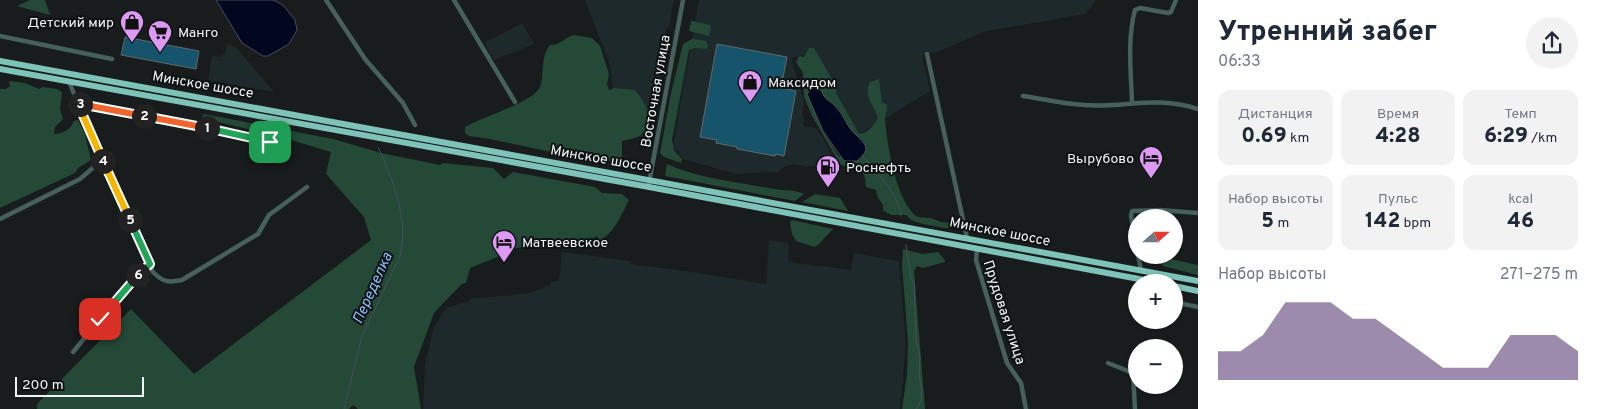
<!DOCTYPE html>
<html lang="ru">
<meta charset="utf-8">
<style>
body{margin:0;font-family:Overpass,sans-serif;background:#f2f2f3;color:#1f2937;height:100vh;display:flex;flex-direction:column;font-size:19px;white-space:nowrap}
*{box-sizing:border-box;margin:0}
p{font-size:16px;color:#747a83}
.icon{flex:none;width:28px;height:28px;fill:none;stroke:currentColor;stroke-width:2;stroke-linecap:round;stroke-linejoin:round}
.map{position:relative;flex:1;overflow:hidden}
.sheet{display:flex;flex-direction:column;background:#fff;width:400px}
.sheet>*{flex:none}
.needle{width:32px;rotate:69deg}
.buttons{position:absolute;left:1128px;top:209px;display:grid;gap:10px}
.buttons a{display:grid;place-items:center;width:55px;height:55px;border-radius:50%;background:#fff;box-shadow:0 1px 4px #0004;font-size:25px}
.scale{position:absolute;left:15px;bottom:12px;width:129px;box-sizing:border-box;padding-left:5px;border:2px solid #f1f4f4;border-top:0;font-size:14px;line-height:18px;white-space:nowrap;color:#f1f4f4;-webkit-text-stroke:4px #0f1314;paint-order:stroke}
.pin{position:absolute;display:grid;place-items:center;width:42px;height:42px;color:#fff;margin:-21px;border-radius:10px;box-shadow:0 2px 8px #0006}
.km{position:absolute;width:25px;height:25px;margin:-12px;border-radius:50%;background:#222;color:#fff;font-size:14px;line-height:25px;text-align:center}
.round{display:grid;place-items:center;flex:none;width:52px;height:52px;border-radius:26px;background:#f2f2f3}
.headline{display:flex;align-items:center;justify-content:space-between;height:85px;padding:0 20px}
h1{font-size:28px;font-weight:800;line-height:38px}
.metrics{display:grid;grid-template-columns:repeat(3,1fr);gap:8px;height:85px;padding:5px 20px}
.metrics div{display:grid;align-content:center;border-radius:12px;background:#f2f2f3;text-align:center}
.metrics b{font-size:21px;font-weight:800}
.metrics small{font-size:14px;font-weight:400}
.metrics p{font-size:14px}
.chart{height:140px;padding:10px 20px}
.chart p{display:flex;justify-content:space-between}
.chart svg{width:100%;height:90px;margin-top:5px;fill:#745b8c;opacity:.7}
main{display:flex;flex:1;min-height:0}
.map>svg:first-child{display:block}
.built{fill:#1e292b}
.green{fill:#244936;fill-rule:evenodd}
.water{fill:#00071e;stroke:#484e5e}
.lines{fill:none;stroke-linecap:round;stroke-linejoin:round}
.stream{stroke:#484e5e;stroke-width:1}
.building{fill:#15546b;stroke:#63686a}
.minor{stroke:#46605c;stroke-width:4.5}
.highway{stroke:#7dc3b7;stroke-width:6}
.split-1-casing{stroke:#fff;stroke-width:10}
.split-2-casing{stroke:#fff;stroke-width:10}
.split-3-casing{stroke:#fff;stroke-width:10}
.split-4-casing{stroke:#fff;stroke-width:10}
.split-5-casing{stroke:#fff;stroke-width:10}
.split-6-casing{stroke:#fff;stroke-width:10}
.split-7-casing{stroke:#fff;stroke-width:10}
.split-1{stroke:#22a559;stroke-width:6}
.split-2{stroke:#f0652b;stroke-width:6}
.split-3{stroke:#f0652b;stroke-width:6}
.split-4{stroke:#f5b400;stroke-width:6}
.split-5{stroke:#f5b400;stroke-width:6}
.split-6{stroke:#22a559;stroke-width:6}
.split-7{stroke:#22a559;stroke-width:6}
.labels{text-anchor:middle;stroke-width:4;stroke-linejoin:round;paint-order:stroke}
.poi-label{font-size:14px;fill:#f1f4f4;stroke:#0f1314;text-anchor:start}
.street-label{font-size:14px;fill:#f1f4f4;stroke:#0f1314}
.water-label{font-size:15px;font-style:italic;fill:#8bc3fe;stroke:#0f1314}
</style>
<main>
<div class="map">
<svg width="1198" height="409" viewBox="0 0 1198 409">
<rect width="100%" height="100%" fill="#181c1d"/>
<!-- built -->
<path class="built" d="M585 0H674L669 27 666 29V43L649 136 619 140 610 65Z
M699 0H1096L1086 14 986 31 937 52 922 55 930 91 858 135 803 55 791 58 804 101 802 114 804 119 803 126 816 128 823 138 835 163 807 167 794 164 782 168 779 172 736 174 683 159 673 146Z
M522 23 534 44 494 60 484 43Z
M227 44 236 47 274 92 208 80 212 56 221 57 222 55 225 54Z
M769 240 789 243 788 262 851 270 854 253 899 261 906 344 900 409H423L425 364 434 327 446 308 469 301V299L530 293 551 285V282L559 281 562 252 630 261V264L692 272 766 284Z"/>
<!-- green -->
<path class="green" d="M30 0H45L50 15 17 6Z
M692 18V21L710 25 711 28 709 36 689 31Z
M574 35 592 38 600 46 609 74 607 84 609 90 615 88 635 90C642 98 646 106 650 117 645 136 640 137 622 141V157L620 162 579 158 490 139 469 136 465 133V127C481 118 535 101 540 87 545 73 540 57 550 45 562 45 564 37 574 35Z
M692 39 706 41 708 46 707 49 694 48 689 50 672 140 674 150 682 159 681 163 664 157 660 153 671 93 683 44Z
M809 48H814L836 86V93L859 134C868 133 874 125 878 118 874 105 863 97 870 82L879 79 882 103 887 104C888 109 885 114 885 119 887 145 896 201 917 217L931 218 941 222 959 224 960 228H944L923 224 911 220 906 215H891L883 210V205L878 198 876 190 866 187 865 178 861 169C853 165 848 169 840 164L812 116 804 97 803 73 796 62 799 56 804 57ZM819 90 821 91 823 97 838 109 850 130 863 141 839 157 823 131Z
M9 81 25 83 39 89 43 87 57 89 62 92 60 109 63 119 55 127 54 134C63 134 71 129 74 121L78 120 85 134 91 160 78 168 75 173 0 208V89H6L10 86Z
M204 114 333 139 381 153 440 165 443 163 493 168 504 179 513 172 595 187 602 193 622 194 629 200C622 213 614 234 600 240L596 236 593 239 583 240V242L589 243V246C579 246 568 242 558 243 540 245 522 247 503 250L500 256 470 268 466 283 462 284 451 295 434 313 414 367 421 409H358L353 405 349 409H37V404L131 309 194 374 371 240 364 217 326 174 331 152 281 137 201 118Z
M667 164C700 179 738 182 774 189 785 191 794 189 804 194L795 201 665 176Z
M815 194 840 198 848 211 802 202Z
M792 220 833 229 818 245 814 247 796 241 792 234 790 222Z
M903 249 922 254 938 252 945 260V262L923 268 917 266 914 271 925 409H902L907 374 908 342 902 265Z
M1161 257 1198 265V275L1163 266 1159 260Z"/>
<!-- water -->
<path class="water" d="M216 0H273L283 5 295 20 297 30 289 44 268 56H263L242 43Z
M812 87 822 91C823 99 831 101 837 108 843 114 846 124 852 131 863 143 874 147 857 161H844L823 131 807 94Z"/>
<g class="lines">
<!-- stream -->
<path class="stream" d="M863 156C878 176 897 190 901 216
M906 245 911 278 914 282 916 339 920 357 919 375 922 391 921 401 916 409
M344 409 362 336 400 256C409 219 393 180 378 147"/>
</g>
<!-- building -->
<path class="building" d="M125 37 199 51 196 69 121 55Z
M717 44 787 57 781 88 796 91 784 156 776 154 775 156 737 149V147L716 143 717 140 700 137Z"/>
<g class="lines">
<!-- minor -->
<path class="minor" d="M326 0 365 59 403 103 415 125
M454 0 515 102
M0 36 112 59
M927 54 967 238
M69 81 87 128 153 272C163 282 168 283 182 280L258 234 269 215 307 187
M1023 96C1043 99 1063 104 1084 105 1125 108 1155 95 1198 109
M1132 102C1131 72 1127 40 1135 10L1140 8 1168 13 1171 12 1176 0
M78 104 186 123 270 142
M649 183 683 0
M0 219 80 179 102 160
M1136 244 1131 216 1132 211 1160 210 1198 213
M977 249 976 260 1007 363 1021 383 1026 409
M1138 255 1141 270
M1174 302 1198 307
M73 352 131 282 150 264
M1108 363 1133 373 1135 409"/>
<!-- highway -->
<path class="highway" d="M0 61 1198 281
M0 69 649 187 1155 282
M1174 286 1198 291"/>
</g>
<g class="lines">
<!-- split-1 casing -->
<g class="split-1-casing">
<path id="split-1" d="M207 128 270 142"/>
</g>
<!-- split-2 casing -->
<g class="split-2-casing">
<path id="split-2" d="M144 116 207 128"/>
</g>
<!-- split-3 casing -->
<g class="split-3-casing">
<path id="split-3" d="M80 104 144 116"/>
</g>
<!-- split-4 casing -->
<g class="split-4-casing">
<path id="split-4" d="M80 104H78L103 161"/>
</g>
<!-- split-5 casing -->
<g class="split-5-casing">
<path id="split-5" d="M103 161 130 220"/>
</g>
<!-- split-6 casing -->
<g class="split-6-casing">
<path id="split-6" d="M130 220 150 264 138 275"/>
</g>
<!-- split-7 casing -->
<g class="split-7-casing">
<path id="split-7" d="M100 319 138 275"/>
</g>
<!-- split-1 -->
<use href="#split-1" class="split-1"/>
<!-- split-2 -->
<use href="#split-2" class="split-2"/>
<!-- split-3 -->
<use href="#split-3" class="split-3"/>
<!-- split-4 -->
<use href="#split-4" class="split-4"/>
<!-- split-5 -->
<use href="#split-5" class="split-5"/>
<!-- split-6 -->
<use href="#split-6" class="split-6"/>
<!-- split-7 -->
<use href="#split-7" class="split-7"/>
</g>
<!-- icons -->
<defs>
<g id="shop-pin" transform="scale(1.25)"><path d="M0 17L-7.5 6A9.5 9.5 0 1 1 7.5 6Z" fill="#dd99f4" stroke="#0f1314"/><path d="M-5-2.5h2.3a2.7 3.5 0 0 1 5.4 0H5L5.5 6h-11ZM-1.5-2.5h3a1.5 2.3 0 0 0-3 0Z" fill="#111"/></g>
<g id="supermarket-pin" transform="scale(1.25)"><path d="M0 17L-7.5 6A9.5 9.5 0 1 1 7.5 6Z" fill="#dd99f4" stroke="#0f1314"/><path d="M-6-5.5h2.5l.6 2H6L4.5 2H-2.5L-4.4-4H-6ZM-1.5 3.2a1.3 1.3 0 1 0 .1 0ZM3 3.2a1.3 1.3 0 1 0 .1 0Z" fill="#111"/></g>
<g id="hotel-pin" transform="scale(1.25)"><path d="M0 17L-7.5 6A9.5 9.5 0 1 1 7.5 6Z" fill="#dd99f4" stroke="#0f1314"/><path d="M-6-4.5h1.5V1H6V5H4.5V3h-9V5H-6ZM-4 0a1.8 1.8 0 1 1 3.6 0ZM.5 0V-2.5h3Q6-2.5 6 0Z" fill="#111"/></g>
<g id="fuel-pin" transform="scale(1.25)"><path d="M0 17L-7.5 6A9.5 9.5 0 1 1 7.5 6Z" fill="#dd99f4" stroke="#0f1314"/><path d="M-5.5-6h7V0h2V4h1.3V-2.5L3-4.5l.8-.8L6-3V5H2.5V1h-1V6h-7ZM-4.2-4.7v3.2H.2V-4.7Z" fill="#111"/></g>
</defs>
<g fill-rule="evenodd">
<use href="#shop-pin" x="132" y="22"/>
<use href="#supermarket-pin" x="160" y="32"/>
<use href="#shop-pin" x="750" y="82"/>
<use href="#hotel-pin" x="1151" y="158"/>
<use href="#fuel-pin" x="828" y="167"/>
<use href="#hotel-pin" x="504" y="242"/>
</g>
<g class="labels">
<!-- poi labels -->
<g class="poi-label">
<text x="114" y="27" text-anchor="end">Детский мир</text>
<text x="178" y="37">Манго</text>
<text x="768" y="87">Максидом</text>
<text x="1134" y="163" text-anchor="end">Вырубово</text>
<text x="846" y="172">Роснефть</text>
<text x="522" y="247">Матвеевское</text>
</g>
<!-- street labels -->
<g class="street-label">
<text transform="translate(203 84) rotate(10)" y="5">Минское шоссе</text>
<text transform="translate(655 91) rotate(-80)" y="5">Восточная улица</text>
<text transform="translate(601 158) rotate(10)" y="5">Минское шоссе</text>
<text transform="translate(1000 231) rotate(11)" y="5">Минское шоссе</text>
<text transform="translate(1005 312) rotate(72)" y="5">Прудовая улица</text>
</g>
<!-- water labels -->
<g class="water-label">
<text transform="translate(372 288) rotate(-66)" y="5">Переделка</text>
</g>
</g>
</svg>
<div class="buttons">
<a><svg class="needle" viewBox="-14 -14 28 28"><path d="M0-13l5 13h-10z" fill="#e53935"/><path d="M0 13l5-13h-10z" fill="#747a83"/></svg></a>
<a>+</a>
<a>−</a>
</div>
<div class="scale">200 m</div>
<div class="pin" style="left:270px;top:142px;background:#1e9e55"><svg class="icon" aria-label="arrive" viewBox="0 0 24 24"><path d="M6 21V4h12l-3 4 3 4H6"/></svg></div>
<div class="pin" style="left:100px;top:319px;background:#d93025"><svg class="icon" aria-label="check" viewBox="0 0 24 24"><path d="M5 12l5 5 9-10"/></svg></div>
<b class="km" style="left:207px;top:128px">1</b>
<b class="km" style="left:144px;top:116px">2</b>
<b class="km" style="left:80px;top:104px">3</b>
<b class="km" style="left:103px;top:161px">4</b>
<b class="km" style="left:130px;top:220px">5</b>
<b class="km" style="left:138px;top:275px">6</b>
</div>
<section class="sheet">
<div class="headline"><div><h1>Утренний забег</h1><p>06:33</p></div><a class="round"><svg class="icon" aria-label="share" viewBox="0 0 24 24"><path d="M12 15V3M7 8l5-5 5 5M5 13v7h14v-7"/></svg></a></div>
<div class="metrics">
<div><p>Дистанция</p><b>0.69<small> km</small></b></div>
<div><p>Время</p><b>4:28</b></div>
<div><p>Темп</p><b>6:29<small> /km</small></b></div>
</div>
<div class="metrics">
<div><p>Набор высоты</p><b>5<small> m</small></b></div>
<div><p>Пульс</p><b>142<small> bpm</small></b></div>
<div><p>kcal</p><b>46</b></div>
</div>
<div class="chart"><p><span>Набор высоты</span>271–275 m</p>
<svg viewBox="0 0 160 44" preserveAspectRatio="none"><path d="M0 44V30L10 30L20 22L30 6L40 6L50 6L60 14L70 14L80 22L90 30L100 38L110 38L120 38L130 22L140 22L150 22L160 30V44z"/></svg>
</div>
</section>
</main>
